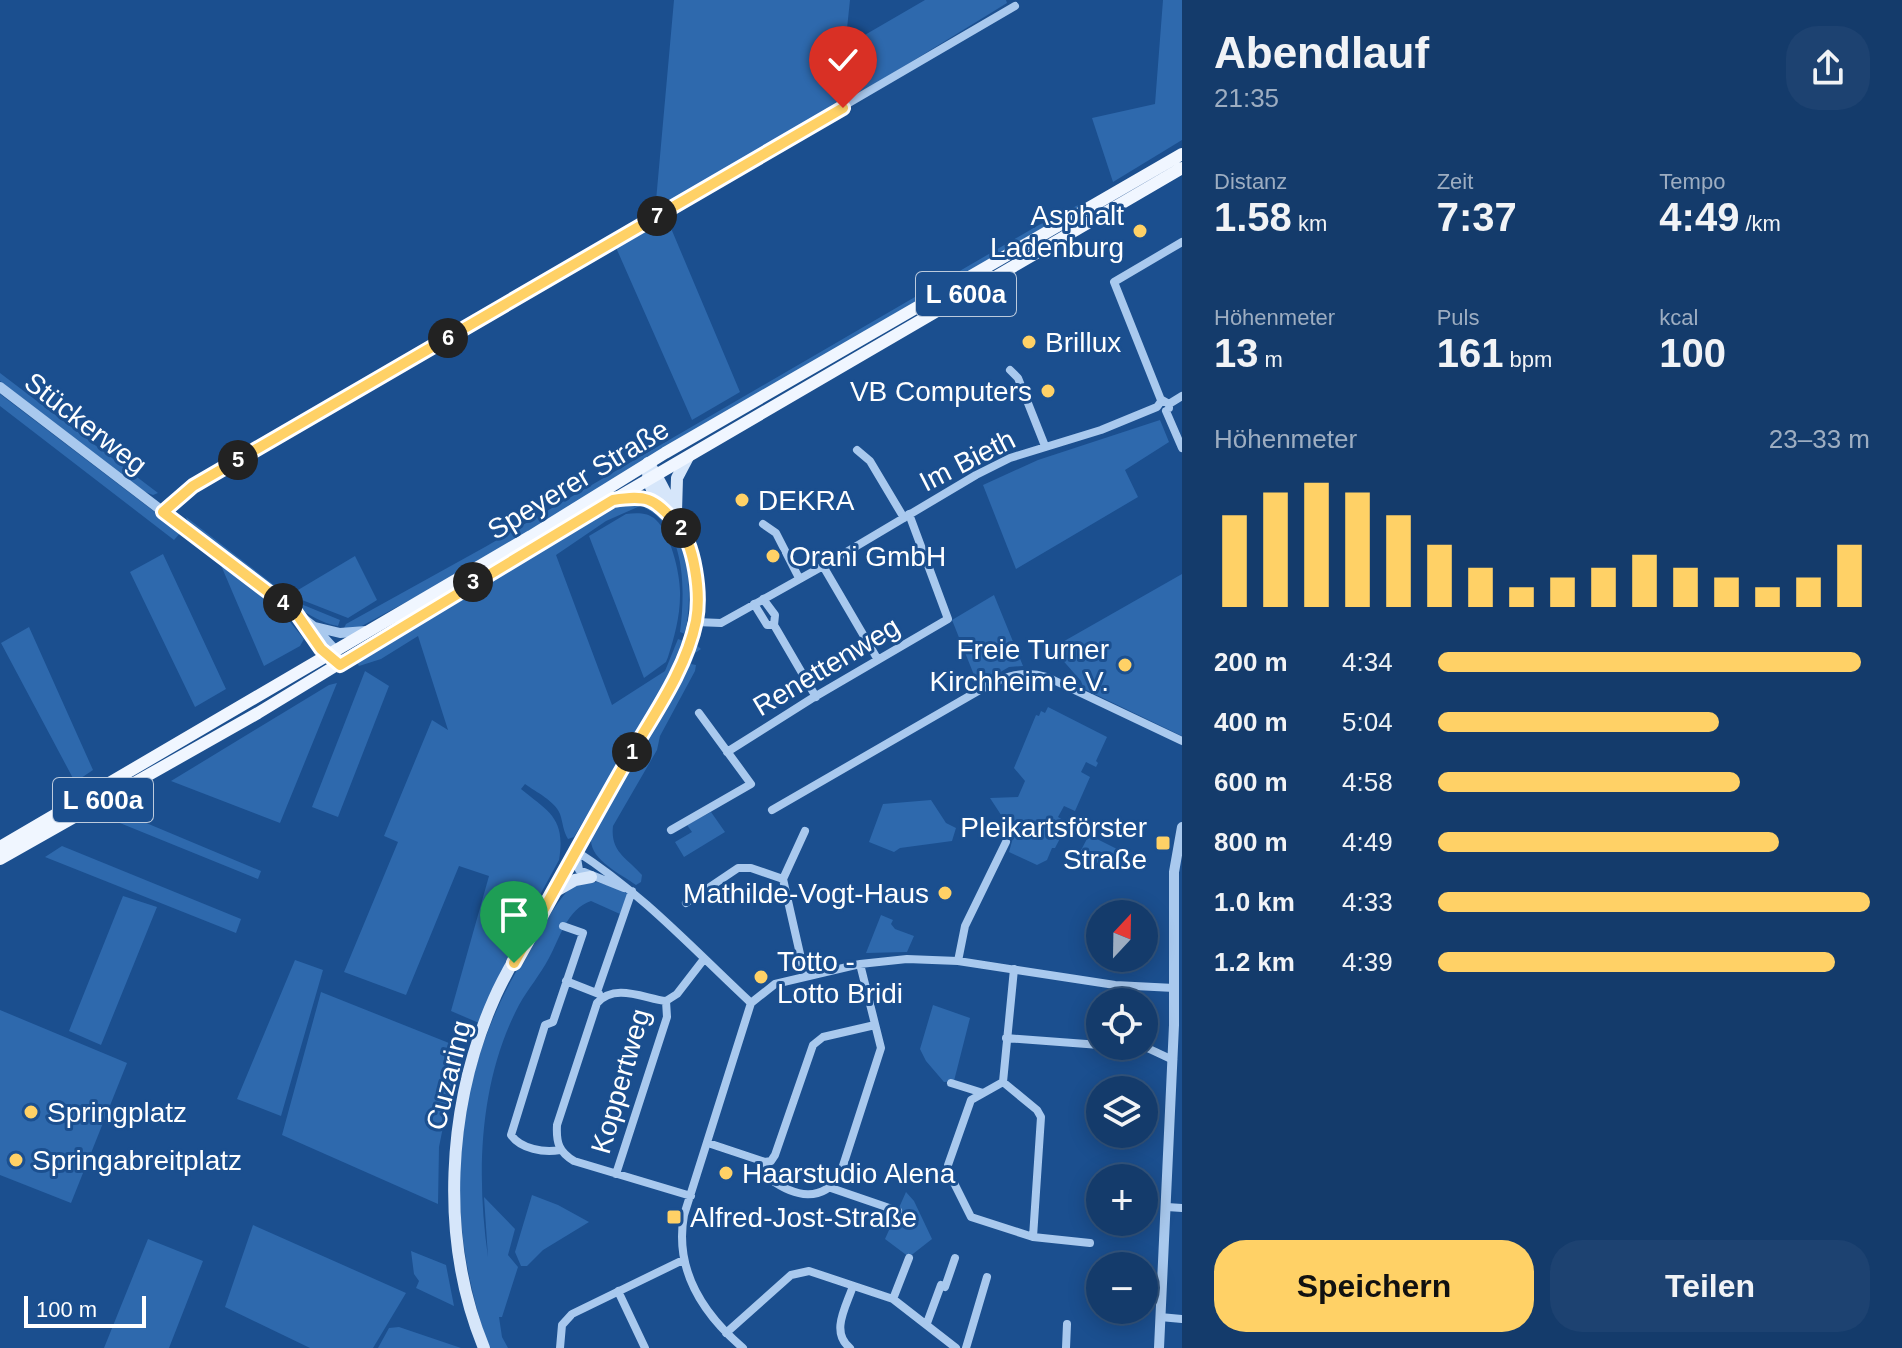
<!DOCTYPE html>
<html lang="de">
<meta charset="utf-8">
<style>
body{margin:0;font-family:Helvetica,sans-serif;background:#1d4271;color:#f1f3f6;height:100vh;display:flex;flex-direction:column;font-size:30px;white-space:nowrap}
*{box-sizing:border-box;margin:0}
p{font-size:26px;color:#9dadc1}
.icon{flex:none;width:44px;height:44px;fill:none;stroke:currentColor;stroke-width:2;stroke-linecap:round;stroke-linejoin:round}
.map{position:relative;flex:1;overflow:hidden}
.panel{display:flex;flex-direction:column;background:#143b6b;width:720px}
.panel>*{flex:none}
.needle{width:52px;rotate:22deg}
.tools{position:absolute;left:1086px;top:900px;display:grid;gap:16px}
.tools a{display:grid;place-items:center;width:72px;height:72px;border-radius:50%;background:#143b6b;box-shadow:0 4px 20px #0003,0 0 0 2px #33557e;font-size:40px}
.scale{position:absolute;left:24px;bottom:20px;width:122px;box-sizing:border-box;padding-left:8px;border:4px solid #fff;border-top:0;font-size:22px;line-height:28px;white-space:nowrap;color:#fff;-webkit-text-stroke:6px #1b4f8f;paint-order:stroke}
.pin{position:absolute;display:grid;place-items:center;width:68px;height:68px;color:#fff;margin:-82px -34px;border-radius:50% 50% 50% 0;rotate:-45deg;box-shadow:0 0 8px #0007}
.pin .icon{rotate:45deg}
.km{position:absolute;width:40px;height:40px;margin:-20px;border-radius:50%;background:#222;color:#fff;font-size:22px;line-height:40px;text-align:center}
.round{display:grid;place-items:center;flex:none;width:84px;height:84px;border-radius:32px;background:#1d4271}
.summary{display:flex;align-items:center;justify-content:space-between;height:136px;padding:0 32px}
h1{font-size:44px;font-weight:700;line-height:60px}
.figures{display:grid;grid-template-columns:repeat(3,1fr);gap:12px;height:136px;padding:8px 32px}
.figures div{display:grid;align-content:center}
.figures b{font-size:40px;font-weight:700}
.figures small{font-size:22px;font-weight:400}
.figures p{font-size:22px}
.chart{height:224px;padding:16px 32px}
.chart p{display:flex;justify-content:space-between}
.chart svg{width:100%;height:144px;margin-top:8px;stroke:#ffd166;stroke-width:6}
.cta{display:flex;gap:16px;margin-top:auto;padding:16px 32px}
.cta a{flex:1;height:92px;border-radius:32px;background:#ffd166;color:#111;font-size:32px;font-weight:700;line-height:92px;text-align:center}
.cta a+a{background:#1d4271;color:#f1f3f6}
ul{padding:0 32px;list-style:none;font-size:26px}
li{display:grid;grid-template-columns:128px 96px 1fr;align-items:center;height:60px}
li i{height:20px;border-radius:10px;background:#ffd166}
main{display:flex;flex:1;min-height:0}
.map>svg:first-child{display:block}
.green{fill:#2e69ad}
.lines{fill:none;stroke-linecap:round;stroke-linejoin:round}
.minor{stroke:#a9c9ee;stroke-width:8}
.tertiary{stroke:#a9c9ee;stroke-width:10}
.secondary{stroke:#d6e6fa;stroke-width:12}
.primary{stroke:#f0f6ff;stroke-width:12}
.route-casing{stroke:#fff;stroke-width:16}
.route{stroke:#ffd166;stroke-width:10}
.poi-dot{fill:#ffd166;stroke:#1b4f8f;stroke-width:3}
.labels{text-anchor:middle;stroke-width:6;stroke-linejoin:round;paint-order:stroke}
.shield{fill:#1b4f8f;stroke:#bbcadd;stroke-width:2}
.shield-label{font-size:26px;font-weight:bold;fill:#fff}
.poi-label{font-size:28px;fill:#fff;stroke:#1b4f8f;text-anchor:start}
.street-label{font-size:28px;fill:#fff;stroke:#1b4f8f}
</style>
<main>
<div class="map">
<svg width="1182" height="1348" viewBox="0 0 1182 1348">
<rect width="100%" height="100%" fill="#1b4f8f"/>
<!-- green -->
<path class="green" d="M674 0H850L839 105 655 212Z
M925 0H1006L1007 3 846 102 851 43Z
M1163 0H1182V140L1113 182 1092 118 1155 104Z
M1084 202 1082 207 445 581 360 627 343 630 346 624 485 547 1037 226Z
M665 214 740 392 692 420 614 243Z
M0 373 158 493 153 495 143 491 0 381Z
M0 394 181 532 174 540 0 406Z
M1160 420 1169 442 1125 470 1138 497 1016 569 983 485 1038 460Z
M642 500 640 506 606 521 556 555 612 705 665 671 678 639 683 641 664 685 574 837 568 839C563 831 563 823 560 814 555 801 536 792 525 784L521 789C549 812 566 818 559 860L517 937 479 1023 451 1011 489 876 459 866 406 995 344 972 398 842 384 836 432 720 448 730 418 636 381 659 359 666 355 660 473 588 623 504Z
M648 502C690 528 694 589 685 634L680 632C685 592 687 529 645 508Z
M626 514C636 513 648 512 656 520 671 534 681 576 680 596 680 617 674 638 668 657L666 662 644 678 589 536Z
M186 517 296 602 340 620 338 626C303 622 222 550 190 526Z
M163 554 226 689 195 707 130 572Z
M355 556 377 600 348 618 302 600 293 593Z
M220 563 281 611 304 639 300 646 264 666Z
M1182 574V736L1084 689 1081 681 1052 648Z
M994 595 1023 666 1009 667 978 685 952 620Z
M29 627 93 770 75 782 1 643Z
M694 643 701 649 695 653 691 664 696 665 695 671 660 736 657 750 613 826C610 852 627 858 642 875L641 882 636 885C621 874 590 860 591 839L679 683Z
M365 671 389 686 338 817 312 807Z
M337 683 280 823 171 781 329 685Z
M1048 707 1107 737 1096 761 1098 763 1096 767 1086 762 1081 772 1090 777 1075 811 1064 806 1058 817 1068 823 1055 848H1052L1047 860 1037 865 1009 852 1016 827 1005 821 990 798 1018 797 1025 781 1014 768 1036 715 1039 716 1041 711 1045 713Z
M931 800 946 823 956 828 952 841 900 848 894 852 869 842 883 804Z
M120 812 261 871 258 879 110 819Z
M711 812 725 832 684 857 675 842 692 832 687 825Z
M1089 835 1121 851 1111 870 1079 854Z
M62 846 241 919 236 933 45 857Z
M597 882 629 892 620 914 591 901C567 909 560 938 549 958 540 975 528 989 519 1005 479 1081 476 1174 488 1257L484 1197 515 1229 508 1255 518 1267 502 1317H499L502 1337 508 1348H489C441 1210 450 1075 529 950 541 929 553 907 569 889L577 885Z
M123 896 157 907 101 1045 69 1031Z
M881 915 893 920 891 924 895 929 914 936 907 952 866 953Z
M295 960 323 970 281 1116 237 1099Z
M321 992 459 1047 439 1147 438 1204 282 1135Z
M933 1005 970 1018 954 1081 944 1082 926 1061 920 1049Z
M0 1010 127 1063 71 1203 0 1175Z
M906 1192 914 1201 932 1239 909 1257 885 1239Z
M532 1195 558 1205 589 1222 543 1250 527 1266H521L515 1252Z
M253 1225 406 1293 373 1348H310L225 1307Z
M148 1239 203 1261 169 1348H104Z
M411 1251 446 1265 454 1306 416 1288 419 1281 414 1274Z
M399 1327 461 1348H378L389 1328Z"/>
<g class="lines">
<!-- minor -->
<path class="minor" d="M1010 370 1018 378 1045 446
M1161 400 1114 282 1182 242
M1169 408V404L1182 396
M1166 411 1182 448
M857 450 870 461 904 518
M163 512 193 486 1015 6
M763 524 776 533 799 578
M823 566 878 660
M763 599 775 615 774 625 816 697
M754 604 767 625H774
M696 622 721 623 823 566 976 475 1010 458 1101 430 1157 407 1162 400 1169 404
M727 752 811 699 948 619 909 514
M772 810 985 687C1006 676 1023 670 1047 677L1182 741
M671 830 751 784 699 713
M576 851C642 893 694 950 751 1003
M576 852 579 870 624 888
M783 879 805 831
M686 903 738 868H751L783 879 805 976
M958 961 965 926 1006 842
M1014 969 1003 1082 1037 1110 1041 1117 1033 1237 1090 1243
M566 981 599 994
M597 992 632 891
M1006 1038 1100 1045
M1143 1046 1173 1060
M1003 1082 971 1100 948 1165V1171L971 1217 1033 1237
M951 1083 983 1093
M708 1143 765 1162 770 1179C795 1197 822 1203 840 1175L881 1048 860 964
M560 1150C544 1153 521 1149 511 1135L545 1025 553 1022 583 933 563 926
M765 1162 771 1161 775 1155 813 1045 823 1037 875 1025
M616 1174 667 1017 666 1001
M831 1188 898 1211
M691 1196 574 1161C559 1152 556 1143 557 1125L597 1003C615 983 643 998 666 1001L677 994 704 959
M1167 1207 1182 1208
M618 1291 645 1348
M893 1299 909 1258
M1160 1317 1182 1319
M927 1323 941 1285 945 1287 955 1258
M726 1333 791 1275 809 1271 893 1299 956 1348
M560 1348 562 1325 572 1314 683 1260
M743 1348C702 1313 674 1270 684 1215L751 1003 775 984 860 964 907 959 958 961 1115 985 1174 988
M850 1348C830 1332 846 1307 853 1286
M966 1348 987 1277
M1066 1348 1067 1324"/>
<!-- tertiary -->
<path class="tertiary" d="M0 387 314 627 335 650 337 657
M300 618 314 640 332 659
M315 627 340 633 366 631
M1159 1348 1174 1025V872L1182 827"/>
<!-- secondary -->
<path class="secondary" d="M648 470C647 489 661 506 674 520
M613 500 641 497 660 505
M676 512 677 478 688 457
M554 892 575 880 591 877
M484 1348C439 1239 447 1105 494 999 510 962 534 928 553 893 590 826 628 759 667 692 703 622 707 586 675 513 667 496 660 479 648 463"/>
<!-- primary -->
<path class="primary" d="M0 847 531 536 665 453 1182 154
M0 859 258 713 483 576 1182 168"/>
</g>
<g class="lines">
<!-- route casing -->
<g class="route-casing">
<path id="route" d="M514 963C552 895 590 825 629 757 654 714 686 670 696 621 701 594 695 543 676 523 653 497 646 495 613 500L340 665 321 649 296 613 163 512 193 486 843 108"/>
</g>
<!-- route -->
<use href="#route" class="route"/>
</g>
<!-- markers -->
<g class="poi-dot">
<circle cx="1140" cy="231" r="8"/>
<circle cx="1029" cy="342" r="8"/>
<circle cx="1048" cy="391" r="8"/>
<circle cx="742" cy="500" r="8"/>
<circle cx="773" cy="556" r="8"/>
<circle cx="1125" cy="665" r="8"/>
<rect x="1155" y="835" width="16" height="16" rx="4"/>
<circle cx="945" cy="893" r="8"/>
<circle cx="761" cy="977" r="8"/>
<circle cx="31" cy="1112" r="8"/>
<circle cx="16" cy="1160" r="8"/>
<circle cx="726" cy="1173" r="8"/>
<rect x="666" y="1209" width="16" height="16" rx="4"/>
</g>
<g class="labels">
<!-- shield labels -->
<g class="shield">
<rect x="916" y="272" width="100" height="44" rx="6"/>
<rect x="53" y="778" width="100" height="44" rx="6"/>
</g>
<g class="shield-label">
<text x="966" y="303">L 600a</text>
<text x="103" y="809">L 600a</text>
</g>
<!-- poi labels -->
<g class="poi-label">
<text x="1124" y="225" text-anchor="end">Asphalt<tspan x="1124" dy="32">Ladenburg</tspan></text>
<text x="1045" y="352">Brillux</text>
<text x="1032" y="401" text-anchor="end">VB Computers</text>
<text x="758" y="510">DEKRA</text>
<text x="789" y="566">Orani GmbH</text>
<text x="1109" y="659" text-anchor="end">Freie Turner<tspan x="1109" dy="32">Kirchheim e.V.</tspan></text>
<text x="1147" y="837" text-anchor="end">Pleikartsförster<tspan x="1147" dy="32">Straße</tspan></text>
<text x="929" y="903" text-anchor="end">Mathilde-Vogt-Haus</text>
<text x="777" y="971">Totto -<tspan x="777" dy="32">Lotto Bridi</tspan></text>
<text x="47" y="1122">Springplatz</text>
<text x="32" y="1170">Springabreitplatz</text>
<text x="742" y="1183">Haarstudio Alena</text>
<text x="690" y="1227">Alfred-Jost-Straße</text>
</g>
<!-- street labels -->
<g class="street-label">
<text transform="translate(86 423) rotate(38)" y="10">Stückerweg</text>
<text transform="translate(967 460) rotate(-27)" y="10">Im Bieth</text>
<text transform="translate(578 479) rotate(-31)" y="10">Speyerer Straße</text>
<text transform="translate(826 666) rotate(-31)" y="10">Renettenweg</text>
<text transform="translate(448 1075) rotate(-76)" y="10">Cuzaring</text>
<text transform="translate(620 1081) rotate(-74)" y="10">Koppertweg</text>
</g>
</g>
</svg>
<div class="tools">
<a><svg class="needle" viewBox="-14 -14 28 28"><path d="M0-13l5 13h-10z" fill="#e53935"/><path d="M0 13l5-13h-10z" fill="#9dadc1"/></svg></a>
<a><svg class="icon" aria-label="locate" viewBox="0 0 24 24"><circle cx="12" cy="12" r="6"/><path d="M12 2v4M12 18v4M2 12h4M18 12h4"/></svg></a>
<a><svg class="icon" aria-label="layers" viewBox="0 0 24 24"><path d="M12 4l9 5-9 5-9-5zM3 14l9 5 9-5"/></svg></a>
<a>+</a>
<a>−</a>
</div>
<div class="scale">100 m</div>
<div class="pin" style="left:514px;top:963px;background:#1e9e55"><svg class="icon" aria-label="arrive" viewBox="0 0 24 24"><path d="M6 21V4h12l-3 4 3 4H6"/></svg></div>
<div class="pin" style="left:843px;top:108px;background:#d93025"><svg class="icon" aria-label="check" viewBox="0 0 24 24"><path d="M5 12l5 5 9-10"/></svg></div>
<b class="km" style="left:632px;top:752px">1</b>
<b class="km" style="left:681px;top:528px">2</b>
<b class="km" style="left:473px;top:582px">3</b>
<b class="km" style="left:283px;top:603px">4</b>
<b class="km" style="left:238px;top:460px">5</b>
<b class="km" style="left:448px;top:338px">6</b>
<b class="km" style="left:657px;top:216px">7</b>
</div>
<section class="panel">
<div class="summary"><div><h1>Abendlauf</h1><p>21:35</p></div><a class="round"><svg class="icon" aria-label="share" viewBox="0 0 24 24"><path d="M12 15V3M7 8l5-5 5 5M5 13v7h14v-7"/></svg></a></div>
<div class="figures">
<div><p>Distanz</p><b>1.58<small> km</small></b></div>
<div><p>Zeit</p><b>7:37</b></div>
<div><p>Tempo</p><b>4:49<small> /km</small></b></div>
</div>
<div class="figures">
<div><p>Höhenmeter</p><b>13<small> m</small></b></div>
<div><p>Puls</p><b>161<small> bpm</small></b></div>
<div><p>kcal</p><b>100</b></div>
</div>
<div class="chart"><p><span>Höhenmeter</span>23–33 m</p>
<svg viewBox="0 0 160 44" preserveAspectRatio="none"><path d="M5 44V16M15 44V9M25 44V6M35 44V9M45 44V16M55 44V25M65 44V32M75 44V38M85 44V35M95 44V32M105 44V28M115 44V32M125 44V35M135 44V38M145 44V35M155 44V25"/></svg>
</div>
<ul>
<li><b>200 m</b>4:34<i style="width:98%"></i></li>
<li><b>400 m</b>5:04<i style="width:65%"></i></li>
<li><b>600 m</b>4:58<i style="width:70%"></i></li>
<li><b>800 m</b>4:49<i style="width:79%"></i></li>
<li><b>1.0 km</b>4:33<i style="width:100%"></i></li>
<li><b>1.2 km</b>4:39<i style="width:92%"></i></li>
</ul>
<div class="cta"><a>Speichern</a><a>Teilen</a></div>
</section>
</main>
